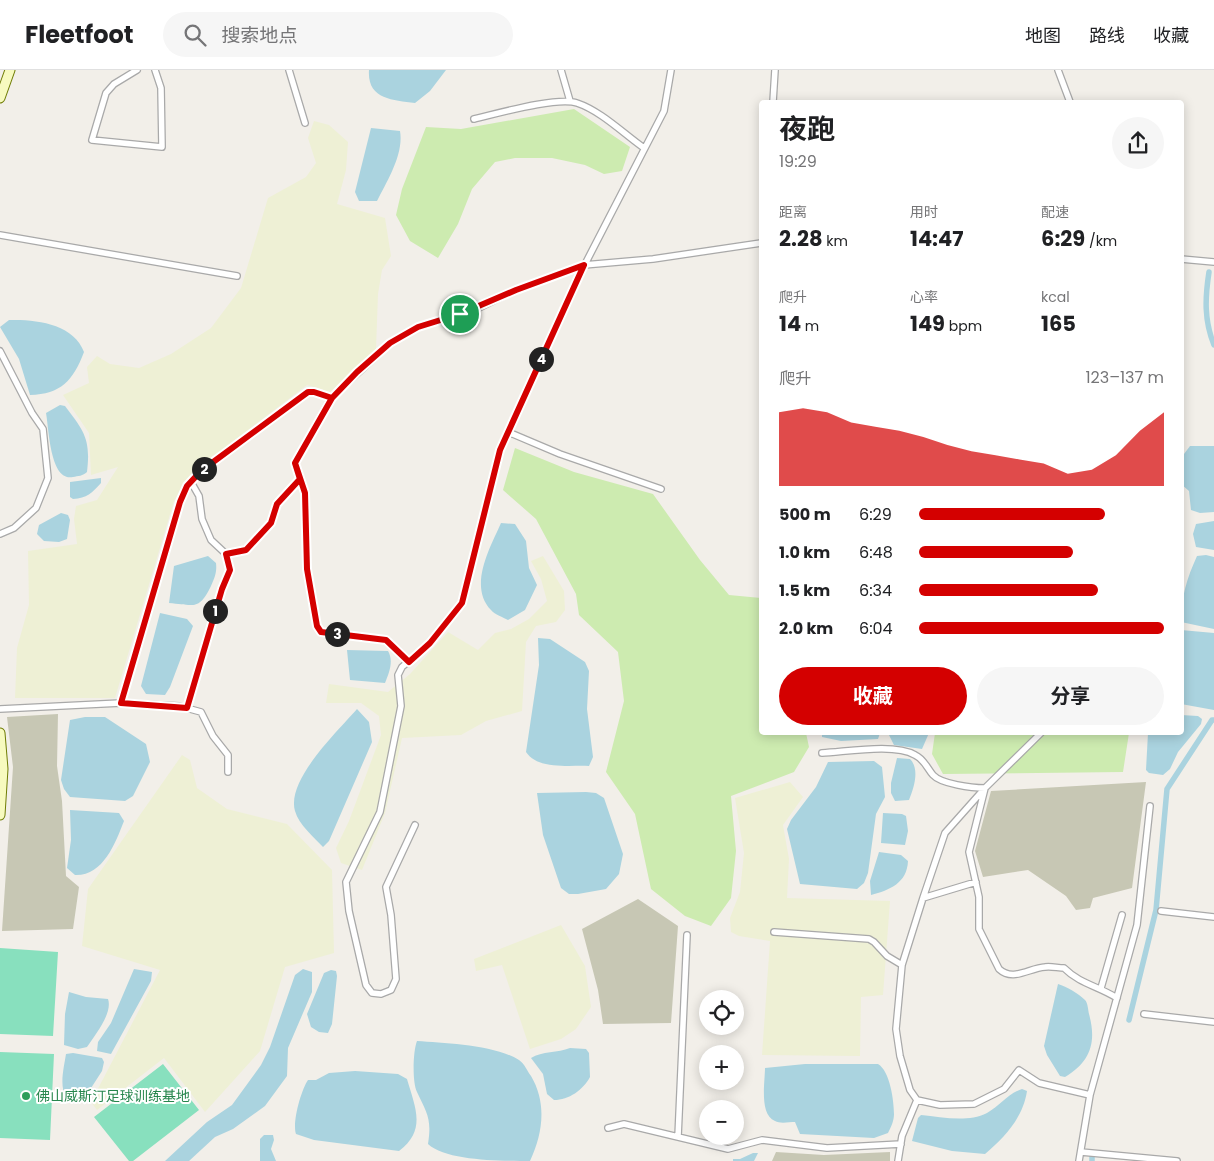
<!DOCTYPE html>
<html lang="zh">
<meta charset="utf-8">
<style>
body{margin:0;font-family:Poppins,"Noto Sans SC",sans-serif;background:#f6f6f6;color:#202124;height:100vh;display:flex;flex-direction:column;font-size:19px;white-space:nowrap}
*{box-sizing:border-box;margin:0}
p{font-size:16px;color:#757577}
.icon{flex:none;width:28px;height:28px;fill:none;stroke:currentColor;stroke-width:2;stroke-linecap:round;stroke-linejoin:round}
.map{position:relative;flex:1;overflow:hidden}
.drawer{position:absolute;left:759px;top:30px;width:425px;height:635px;display:flex;flex-direction:column;background:#fff;border-radius:5px;box-shadow:0 2px 12px #0003}
.drawer>*{flex:none}
.controls{position:absolute;left:699px;top:920px;display:grid;gap:10px}
.controls a{display:grid;place-items:center;width:45px;height:45px;border-radius:50%;background:#fff;box-shadow:0 2px 12px #0003;font-size:25px}
.pin{position:absolute;display:grid;place-items:center;width:42px;height:42px;color:#fff;margin:-21px;border:2px solid #fff;border-radius:50%;box-shadow:0 1px 5px #0007}
.km{position:absolute;width:25px;height:25px;margin:-12px;border-radius:50%;background:#222;color:#fff;font-size:14px;line-height:25px;text-align:center}
.round{display:grid;place-items:center;flex:none;width:52px;height:52px;border-radius:26px;background:#f6f6f6}
.summary{display:flex;align-items:center;justify-content:space-between;height:85px;padding:0 20px}
h1{font-size:28px;font-weight:700;line-height:38px}
.metrics{display:grid;grid-template-columns:repeat(3,1fr);gap:8px;height:85px;padding:5px 20px}
.metrics div{display:grid;align-content:center}
.metrics b{font-size:21px;font-weight:700}
.metrics small{font-size:14px;font-weight:400}
.metrics p{font-size:14px}
.chart{height:140px;padding:10px 20px}
.chart p{display:flex;justify-content:space-between}
.chart svg{width:100%;height:90px;margin-top:5px;fill:#d40000;opacity:.7}
.action{display:flex;gap:10px;margin-top:auto;padding:10px 20px}
.action a{flex:1;height:58px;border-radius:30px;background:#d40000;color:#fff;font-size:20px;font-weight:700;line-height:58px;text-align:center}
.action a+a{background:#f6f6f6;color:#202124}
ul{padding:0 20px;list-style:none;font-size:16px}
li{display:grid;grid-template-columns:80px 60px 1fr;align-items:center;height:38px}
li i{height:12px;border-radius:6px;background:#d40000}
header{display:flex;align-items:center;gap:30px;box-sizing:border-box;height:70px;padding:0 25px;background:#fff;border-bottom:1px solid #e0e0e0}
header strong{font-size:24px}
nav{display:flex;gap:28px;margin-inline-start:auto;font-size:18px}
.search{width:350px;height:45px;background:#f6f6f6;display:flex;align-items:center;gap:12px;box-sizing:border-box;padding:0 18px;border-radius:28px;color:#757577;font-size:19px}
.map>svg:first-child{display:block}
.construction{fill:#c7c7b4}
.farmland{fill:#eef0d5}
.grass{fill:#cdebb0}
.pitch{fill:#88e0be}
.water{fill:#aad3df}
.lines{fill:none;stroke-linecap:round;stroke-linejoin:round}
.canal{stroke:#aad3df;stroke-width:5.5}
.street-casing{stroke:#a9a9a9;stroke-width:8}
.secondary-casing{stroke:#707d05;stroke-width:11}
.street{stroke:#fff;stroke-width:5.5}
.secondary{stroke:#f7fabf;stroke-width:9}
.route-casing{stroke:#fff;stroke-width:10}
.route{stroke:#d40000;stroke-width:6}
.leisure-dot{fill:#2e9e5b;stroke:#fff;stroke-width:2}
.labels{text-anchor:middle;stroke-width:4;stroke-linejoin:round;paint-order:stroke}
.leisure-label{font-size:14px;fill:#27864d;stroke:#fff;text-anchor:start}
</style>
<header>
<strong>Fleetfoot</strong>
<div class="search"><svg class="icon" aria-label="search" viewBox="0 0 24 24"><circle cx="10" cy="10" r="6"/><path d="M15 15l6 6"/></svg>搜索地点</div>
<nav><a>地图</a><a>路线</a><a>收藏</a></nav>
</header>
<div class="map">
<svg width="1214" height="1091" viewBox="0 0 1214 1091">
<rect width="100%" height="100%" fill="#f2efe9"/>
<!-- construction -->
<path class="construction" d="M58 644 57 696 62 731 66 806 79 817 73 859 2 861 13 697 7 647Z
M1146 712 1132 818 1093 828 1090 838 1076 840 1066 826 1028 800 983 807 975 781 991 721Z
M638 829 678 856 671 953 603 954 598 920 582 859Z
M776 1082 824 1085 890 1082V1091H772Z"/>
<!-- farmland -->
<path class="farmland" d="M314 51 329 55 348 72 346 100 337 134 385 148 391 186 382 200 378 224 376 279 330 322 307 315 201 396 184 413 174 431 115 628H15L17 578 29 535 28 481 77 474 74 449 76 436 97 430 118 397 91 405 89 363 63 325 89 313 87 297 97 286 110 294 139 298 171 284 211 258 241 218 268 128 306 107 316 93 308 68Z
M543 486 564 521 565 540 556 552 536 556 526 572 522 641 486 651 461 665 402 668 385 743 362 800 341 793 336 778 349 751 381 665 379 646 361 633H326L329 614 388 622 410 604 448 562 478 580 495 563 511 559 529 549 547 531 541 509 531 491Z
M182 685 190 690 197 718 227 739 287 754 332 800 334 883 285 897 260 981 205 1042 164 988 97 1040 91 1032 160 900 82 876 88 819Z
M790 712 803 727 783 755 789 789 787 828 890 831 883 925 861 927 860 986 762 985 770 871 739 866 731 862 730 848 740 822 744 783 735 728Z
M561 855 585 896 591 937 576 959 561 969 530 979 502 895 476 901 474 889Z"/>
<!-- grass -->
<path class="grass" d="M574 39 630 77 622 101 604 104 585 95 552 88H515L495 92 472 119 458 154 438 188 410 171 396 145 402 119 426 57 461 59Z
M515 378 574 402 653 424 700 490 729 525 761 528V662L806 663 809 677 794 702 731 726 736 781 731 828 711 856 685 846 651 819 635 744 606 702 624 631 618 582 579 545 576 524 536 449 503 420Z
M935 663H1129L1123 702 943 704 932 684Z"/>
<!-- pitch -->
<path class="pitch" d="M0 878 58 882 53 966 0 964Z
M0 982 54 984 50 1070 0 1068Z
M163 994 199 1040 133 1091H129L94 1047Z"/>
<!-- water -->
<path class="water" d="M369 0H446L430 21 415 33C392 30 367 29 369 0Z
M371 58 400 61C404 84 387 111 377 131H359L355 122Z
M9 250C36 249 74 254 84 282 73 311 61 324 30 325L19 289 0 257Z
M60 335 65 336C84 361 91 369 87 402 83 406 78 406 73 407 50 412 49 359 46 343Z
M1190 376H1214V442L1200 443 1191 440 1189 421 1181 414V388Z
M101 408V413C92 423 87 428 73 429L70 427V412Z
M61 443 68 445 70 450 67 469 59 472 44 471 37 464 39 455Z
M1214 451V480L1196 477 1193 464 1196 454Z
M501 453 515 454 526 471 529 498 537 515 525 540 508 550C503 547 495 545 491 540 468 516 490 478 501 453Z
M1206 485 1214 487V559L1181 552C1181 527 1187 508 1197 486Z
M208 486 216 493C217 502 215 507 211 516 199 541 194 535 169 533L174 496Z
M160 543 187 549 193 556 170 617 165 625 146 624 141 616Z
M1181 560 1214 563V640L1181 634Z
M538 568 550 569 585 592 589 601 587 639 593 687 589 696C569 695 538 700 526 682L539 595Z
M347 580 388 581C394 591 389 603 385 613L350 610Z
M357 639 369 652 372 672 329 771 323 777C314 767 299 755 295 741 286 710 338 661 357 639Z
M1181 645 1198 646 1202 649 1201 654 1178 682 1170 699 1163 705 1149 703 1146 700 1148 663 1181 662Z
M85 647H105L146 674 150 692 133 726 125 731 70 727 64 719 61 710 70 650Z
M822 663V662L880 663 878 669 841 671 822 667Z
M888 663V662L929 663 922 679 894 675Z
M897 688 910 689C920 699 914 718 909 730L895 731 891 723V713Z
M874 691 882 697 885 727 876 744 868 803 864 813 857 819 800 814 787 759 791 750 816 717 828 692Z
M586 722 596 723 604 728 623 784 619 804 606 819 578 824H569L561 818 543 765 537 723Z
M70 740 119 743 124 751C115 774 103 806 75 805L67 798 71 770Z
M883 743 902 744 906 746 908 761 905 775 881 773Z
M879 782 901 785 908 791C907 813 890 820 871 825L870 811Z
M134 899 152 902 151 911 111 984 97 981 98 972 111 953Z
M303 899 312 902V922L288 978 287 1006 265 1036 233 1059 215 1067 189 1091H165L207 1052 232 1035 261 995 270 977 295 905Z
M331 900 336 901 337 906 332 954 328 963 319 962 311 957 307 944 324 903Z
M1058 914C1067 917 1078 923 1085 930 1088 933 1088 940 1089 944 1097 973 1090 992 1065 1007L1060 1006 1047 985 1044 976Z
M69 922 86 927 108 929C113 943 95 965 87 977L78 979 64 975 65 944Z
M417 971C445 973 495 975 519 990 525 994 527 1001 531 1006 547 1033 543 1063 530 1091 502 1091 446 1091 428 1074 432 1049 427 1043 417 1022 412 1012 413 981 417 971Z
M570 978 586 979 589 983 590 1007C583 1020 569 1030 554 1030L547 1024 543 1004 531 988C542 981 558 983 570 978Z
M73 983 102 988 104 992 102 1001 84 1029 66 1027C59 1016 64 997 66 984Z
M805 994H878C890 1001 894 1031 894 1044 894 1051 891 1057 888 1063L874 1068 800 1064 795 1052C789 1052 780 1054 775 1051 759 1045 765 1012 765 998Z
M355 1001 398 1004 407 1009C415 1037 427 1060 399 1081L314 1070 296 1064C292 1053 301 1020 308 1010H316L329 1003Z
M1022 1019 1027 1021C1023 1048 1004 1068 985 1084L952 1081 912 1071 918 1048 921 1045C942 1047 967 1053 987 1043 1000 1036 1007 1024 1022 1019Z
M264 1065H273L274 1070 271 1079 276 1091H260V1069Z
M753 1083H758L754 1091H733V1089H740Z"/>
<g class="lines">
<!-- canal -->
<path class="canal" d="M1209 202C1205 228 1204 250 1214 275
M1129 950 1156 840 1167 719 1212 650H1214
M1092 1091V1087"/>
<!-- street casing -->
<g class="street-casing">
<path id="street" d="M137 0 114 14 106 23 92 70 162 77 161 18 155 0
M289 0 305 53
M561 0 570 31
M1058 0 1070 32
M773 32 775 0
M474 49C496 44 558 26 577 33 601 41 624 64 644 78
M0 165 237 206
M1181 189 1214 192
M0 281 32 343 43 359 48 408 36 438 14 458 0 464
M508 362 560 384 661 419
M300 409 305 423 307 499 317 556 321 562 386 570 409 593
M226 484 245 480 271 453 277 434 300 409 295 393 331 328 390 273 418 257 479 238 515 220 584 195 653 189 761 173
M121 633 180 432 187 416 201 401 308 322H314L331 328
M187 638 222 519 230 500 226 484 211 470 202 449 199 426 191 412
M0 639 121 633 179 636 201 642 213 666 228 685V702
M1042 662 985 718 945 763 923 828 902 895 896 959 900 986 910 1020 917 1030 940 1035 974 1034 1004 1019 1019 1000 1039 1013 1090 1025
M822 683C846 682 894 673 915 685 924 689 927 698 933 705 941 714 972 718 985 718L969 782 979 827V859L999 899C1013 912 1029 898 1045 897 1051 896 1058 898 1064 898 1080 914 1098 916 1117 928
M415 755 386 817 391 845 396 909 391 920 381 924 372 923 366 915 349 841 346 812 380 742 401 636 398 605 402 597 430 573 462 533 500 380 581 202 664 41 671 0
M923 828 976 812
M1161 841 1214 847
M774 862 869 869 874 872 887 886 902 895
M1101 918 1122 845
M1144 944 1214 952
M608 1058 624 1054 728 1079 762 1070 827 1078 901 1074
M678 1067 687 865
M1081 1082 1177 1091
M898 1091 902 1066 917 1030
M1079 1091 1090 1025 1137 855 1150 736"/>
</g>
<!-- secondary casing -->
<g class="secondary-casing">
<path id="secondary" d="M0 28 10 0
M0 663 3 699 0 745"/>
</g>
<!-- street -->
<use href="#street" class="street"/>
<!-- secondary -->
<use href="#secondary" class="secondary"/>
</g>
<g class="lines">
<!-- route casing -->
<g class="route-casing">
<path id="route" d="M460 244 418 257 390 273 357 302 332 328 295 393 300 409 277 434 271 453 246 480 226 484 230 500 222 519 187 638 121 633 180 432 187 416 201 401 308 322H314L332 328 295 393 305 423 307 499 317 556 321 562 386 570 409 592 430 573 462 533 500 380 584 195 516 220 460 244"/>
</g>
<!-- route -->
<use href="#route" class="route"/>
</g>
<!-- markers -->
<circle class="leisure-dot" cx="26" cy="1026" r="5"/>
<g class="labels">
<!-- leisure labels -->
<g class="leisure-label">
<text x="36" y="1031">佛山威斯汀足球训练基地</text>
</g>
</g>
</svg>
<div class="controls">
<a><svg class="icon" aria-label="locate" viewBox="0 0 24 24"><circle cx="12" cy="12" r="6"/><path d="M12 2v4M12 18v4M2 12h4M18 12h4"/></svg></a>
<a>+</a>
<a>−</a>
</div>
<div class="pin" style="left:460px;top:244px;background:#1e9e55"><svg class="icon" aria-label="arrive" viewBox="0 0 24 24"><path d="M6 21V4h12l-3 4 3 4H6"/></svg></div>
<b class="km" style="left:215px;top:541px">1</b>
<b class="km" style="left:204px;top:399px">2</b>
<b class="km" style="left:337px;top:564px">3</b>
<b class="km" style="left:541px;top:289px">4</b>
<section class="drawer">
<div class="summary"><div><h1>夜跑</h1><p>19:29</p></div><a class="round"><svg class="icon" aria-label="share" viewBox="0 0 24 24"><path d="M12 15V3M7 8l5-5 5 5M5 13v7h14v-7"/></svg></a></div>
<div class="metrics">
<div><p>距离</p><b>2.28<small> km</small></b></div>
<div><p>用时</p><b>14:47</b></div>
<div><p>配速</p><b>6:29<small> /km</small></b></div>
</div>
<div class="metrics">
<div><p>爬升</p><b>14<small> m</small></b></div>
<div><p>心率</p><b>149<small> bpm</small></b></div>
<div><p>kcal</p><b>165</b></div>
</div>
<div class="chart"><p><span>爬升</span>123–137 m</p>
<svg viewBox="0 0 160 44" preserveAspectRatio="none"><path d="M0 44V8L10 6L20 8L30 13L40 15L50 17L60 20L70 24L80 27L90 29L100 31L110 33L120 38L130 36L140 29L150 17L160 8V44z"/></svg>
</div>
<ul>
<li><b>500 m</b>6:29<i style="width:76%"></i></li>
<li><b>1.0 km</b>6:48<i style="width:63%"></i></li>
<li><b>1.5 km</b>6:34<i style="width:73%"></i></li>
<li><b>2.0 km</b>6:04<i style="width:100%"></i></li>
</ul>
<div class="action"><a>收藏</a><a>分享</a></div>
</section>
</div>
